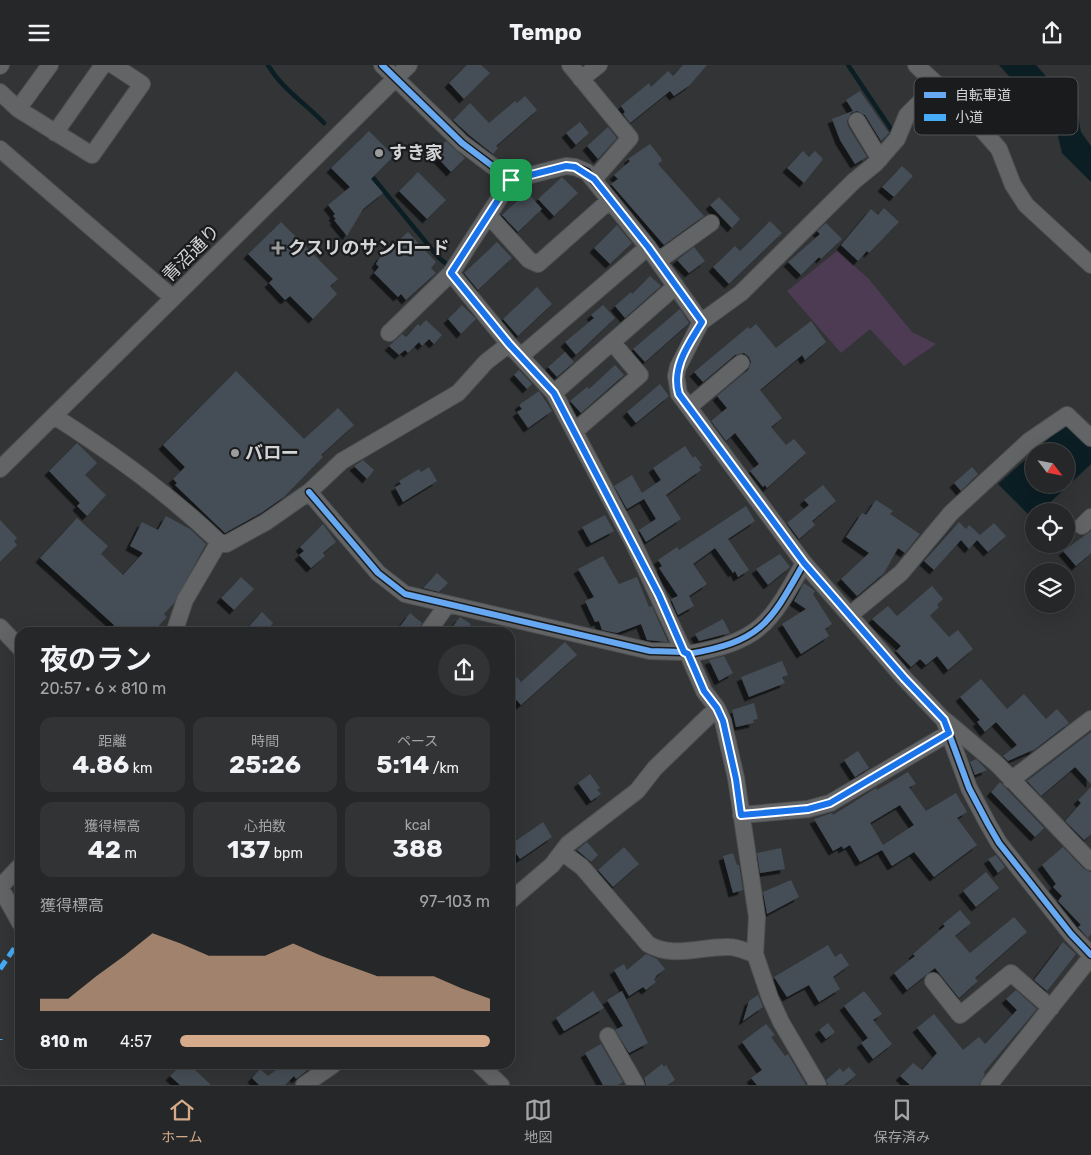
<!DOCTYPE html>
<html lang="ja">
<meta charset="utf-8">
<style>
body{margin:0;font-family:Rubik,"Noto Sans JP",sans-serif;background:#323334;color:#f1f3f6;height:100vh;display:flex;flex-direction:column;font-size:19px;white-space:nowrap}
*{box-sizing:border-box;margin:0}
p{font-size:16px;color:#a4a5a8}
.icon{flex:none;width:28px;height:28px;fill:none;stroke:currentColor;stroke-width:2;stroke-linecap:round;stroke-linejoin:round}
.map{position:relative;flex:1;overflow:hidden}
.side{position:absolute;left:15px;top:562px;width:500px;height:442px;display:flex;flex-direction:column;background:#262728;border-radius:15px;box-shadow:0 5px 20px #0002,0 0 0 1px #424445}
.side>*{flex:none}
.needle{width:32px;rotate:122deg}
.fabs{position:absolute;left:1025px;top:378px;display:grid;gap:10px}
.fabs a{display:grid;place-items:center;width:50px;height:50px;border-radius:50%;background:#262728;box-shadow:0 5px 20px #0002,0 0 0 1px #424445;font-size:25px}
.pin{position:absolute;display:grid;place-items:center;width:42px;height:42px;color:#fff;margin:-21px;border-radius:10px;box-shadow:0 2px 8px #0006}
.round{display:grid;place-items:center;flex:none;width:52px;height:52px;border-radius:26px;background:#323334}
.head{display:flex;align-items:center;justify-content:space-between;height:85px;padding:0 25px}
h1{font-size:28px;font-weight:700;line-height:38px}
.figures{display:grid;grid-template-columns:repeat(3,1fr);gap:8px;height:85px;padding:5px 25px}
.figures div{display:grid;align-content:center;border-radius:12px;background:#323334;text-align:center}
.figures b{font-size:25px;font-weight:700}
.figures small{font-size:14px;font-weight:400}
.figures p{font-size:14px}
.chart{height:140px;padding:10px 25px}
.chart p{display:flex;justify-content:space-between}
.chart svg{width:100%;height:90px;margin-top:5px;fill:#d6ab8b;opacity:.7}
ul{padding:0 25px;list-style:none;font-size:16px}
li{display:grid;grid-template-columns:80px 60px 1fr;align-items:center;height:38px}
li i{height:12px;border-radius:6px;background:#d6ab8b}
header{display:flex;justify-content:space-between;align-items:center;height:65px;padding:0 25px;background:#262728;font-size:22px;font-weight:700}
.tabs{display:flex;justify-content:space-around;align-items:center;height:70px;border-top:1px solid #424445;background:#262728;font-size:14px;color:#a4a5a8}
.tabs a{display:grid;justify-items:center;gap:2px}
.tabs .active{color:#d6ab8b}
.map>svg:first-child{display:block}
.green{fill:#4c3b53}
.water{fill:#0b1e24}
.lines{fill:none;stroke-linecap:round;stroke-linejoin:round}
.stream{stroke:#0b1e24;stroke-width:4.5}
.building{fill:#454e56;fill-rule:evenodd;filter:url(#shadow)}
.minor-casing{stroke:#4f5052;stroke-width:18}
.minor{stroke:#626466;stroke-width:16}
.quiet{stroke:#46acf6;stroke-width:5;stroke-dasharray:10 5;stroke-linecap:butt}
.cycleway-casing{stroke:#1a1b1c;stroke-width:9}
.cycleway{stroke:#66a8f1;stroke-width:6}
.route-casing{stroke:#fff;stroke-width:10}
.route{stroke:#1a73e8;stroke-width:6}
.poi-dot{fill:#9b9c9e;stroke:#1a1b1c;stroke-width:2}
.labels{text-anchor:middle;stroke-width:4.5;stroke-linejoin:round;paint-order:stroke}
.poi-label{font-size:18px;font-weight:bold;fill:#d3d4d6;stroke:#1a1b1c;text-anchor:start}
.street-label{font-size:18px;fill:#d3d4d6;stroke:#1a1b1c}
.key{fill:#1a1b1c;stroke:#525254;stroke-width:1}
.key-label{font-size:14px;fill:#d3d4d6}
</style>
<header><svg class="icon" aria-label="menu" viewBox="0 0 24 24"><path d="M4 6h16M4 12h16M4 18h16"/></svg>Tempo<svg class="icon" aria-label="share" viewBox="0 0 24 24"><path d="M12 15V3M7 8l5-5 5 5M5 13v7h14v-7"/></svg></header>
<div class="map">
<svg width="1091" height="1020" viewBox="0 0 1091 1020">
<defs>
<filter id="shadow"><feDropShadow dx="-4.5" dy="4.5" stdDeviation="0" flood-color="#0009"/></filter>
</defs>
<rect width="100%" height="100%" fill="#323436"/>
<!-- green -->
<path class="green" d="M837 186 868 213 912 267 936 279 904 301 870 264 841 288 787 226Z"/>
<!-- water -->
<path class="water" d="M999 0H1036L1077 46 1081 67 1091 81V117L1062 88 1058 71 1052 59Z
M1064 360 1071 363 1091 382V399L1041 446H1034V452H1031L998 419 1034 387V419H1066V386H1034Z"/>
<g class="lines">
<!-- stream -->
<path class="stream" d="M268 0C282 24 305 38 324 58
M848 0 893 67
M370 109 439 193 449 201"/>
</g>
<!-- building -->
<path class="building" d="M467 0H481L490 8 464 34 449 18Z
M683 0H707L690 20 674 31 670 26 630 58 623 49 625 47 621 41 649 18 651 22 668 6 673 11Z
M860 26 889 68 881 76 865 50 857 46 851 48 847 56 848 61 867 92 855 99 840 75 832 54 853 46 846 35Z
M525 31 537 45 496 81 498 83 493 89 469 70 453 55 470 38 489 58 515 36 517 38Z
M580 57 589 68 576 80 566 68Z
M608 62 617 73 598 94 587 81Z
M369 66 394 91 371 114 383 128 363 144 347 171 334 155 336 154 333 151 335 149 328 140 350 122 331 103Z
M446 76 465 93 451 107 433 88Z
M650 79 661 93 662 96 658 99 704 151 664 180 611 119 618 114 614 110 630 96 628 94Z
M803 86 809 92 815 86 823 94 804 118 787 103Z
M902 101 913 111 894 132 882 122Z
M418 107 446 135 427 154 399 126Z
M562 112 578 128 554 151 538 134Z
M527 127 542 144 518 167 502 150Z
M719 132 740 154 732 163 710 140Z
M884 143 899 157 869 188 867 186 858 196 841 180 871 144 878 150Z
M770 156 782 168 729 219 713 202 735 181 740 186Z
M281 157 338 214 330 221 337 229 313 254 290 231 285 235 269 218 273 214 248 189Z
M826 158 842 174 821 194 819 192 801 210 788 197 820 169 817 166Z
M617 160 632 178 610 199 594 183Z
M408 167 436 197 431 203 436 208 406 235 401 229 398 232 374 208 379 202 376 199 380 192Z
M497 177 512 193 478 225 464 208Z
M694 182 705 196 689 208 677 195Z
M650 211 661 221 625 253 615 241 631 227 632 229Z
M537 222 552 239 518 271 503 254Z
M462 240 476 254 461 269 448 254Z
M603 240 615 253 576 290 565 277 594 253 591 250Z
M680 244 689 258 645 297 633 284Z
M426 255 442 270 434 279 429 274 422 281 419 277 408 288 405 285 399 290 389 281 402 269 406 272 418 259 420 261Z
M811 256 826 277 805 295 802 290 760 325 782 353 771 362 786 380 794 374 806 388 767 423 765 420 763 422 750 406 759 399 735 368 726 376 711 356 727 343 717 331 748 305 751 297 749 292 744 288 735 290 703 317 694 307 748 262 750 264 756 259 776 283Z
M565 287 574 297 557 312 548 302Z
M615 300 624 310 581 348 570 336 587 322 589 324Z
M519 305 532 319 527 324 514 310Z
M236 306 304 374 338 343 354 360 321 390 323 392 284 432 261 448 225 468 175 420 177 418 173 414 185 402 163 380Z
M660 319 669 331 636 358 627 347Z
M539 326 552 346 528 363 517 347 522 344 519 340Z
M77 378 97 398 85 410 106 430 87 451 77 441 80 438 49 406Z
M685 381 693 393 695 391 702 400 699 402 701 405 666 430 681 454 646 477 639 465 656 454 644 434 627 444 614 421 632 410 642 428 661 415 653 403Z
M363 395 374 405 367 414 354 401Z
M429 402 437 416 403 437 395 422 401 419 399 416 419 404 421 407Z
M972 402 978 409 961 426 954 418Z
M823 420 836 436 812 456 815 460 799 474 787 458 809 440 804 435Z
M876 435 893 446 890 449 920 469 905 488 898 483 884 508 857 531 841 514 869 488 846 472 862 448 866 450Z
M746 441 755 456 728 474 749 505 738 512 735 506 733 508 715 483 693 499 707 519 689 531 694 541 678 550 671 534 678 531 659 503 662 501 658 495 677 482 679 485Z
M605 450 614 466 591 478 582 462Z
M166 451 190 464 206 479 174 538 164 549 167 552 152 568H108L114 560 40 493 77 453 108 481 101 489 123 510 143 488 130 481 142 457 158 465Z
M0 455 17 473 14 476 17 480 0 497Z
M959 457 966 464 969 460 980 470 994 458 1006 471 988 487 977 475 969 484 961 475 934 505 924 496Z
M323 459 336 477 323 488 325 491 311 503 299 490 304 486 300 482Z
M1091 466V488L1076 501 1063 486Z
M780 489 790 502 768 520 756 504Z
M603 491 619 519 637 512 649 542 652 541 668 577 647 575 641 559 617 568 602 565 599 556 595 557 585 536 594 532 578 504Z
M437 508 448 518 439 527 423 523Z
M241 512 254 524 234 545 221 533Z
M804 518 815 526 813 529 832 559 825 564 829 571 801 589 782 559 806 544 794 536Z
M932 521 943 534 937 540 939 542 930 551 949 572 958 565 973 584 948 605 937 591 926 600 920 594 911 602 896 586 901 581 872 554 888 541 897 551Z
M262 547 273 558 265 568H243Z
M410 548 422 558 418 565 416 568H395Z
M460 552 471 559 464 568H448Z
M723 554 730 568 699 576 695 569Z
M565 577 577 590 521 640 510 628V604L521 617Z
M724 591 733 608 719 616 709 595Z
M782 596 788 610 782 612 785 618 749 632 741 612Z
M981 614 1007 644 1024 629 1046 654 1057 644 1069 658 1029 689 1033 685 1008 696 1003 691 1017 680 996 657 985 667 977 657 980 655 960 632Z
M754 638 758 654 753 655 754 658 736 662 732 645Z
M1091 667V719L1075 702 1041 731 1027 716Z
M858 686 869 703 855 712 844 695Z
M976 694 987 705 975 710 970 697Z
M908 707 916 719 909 722 926 746 956 728 967 747 957 753 977 780 934 812 914 787 892 801 882 785 860 797 850 780 843 784 842 781 833 786 814 754 832 748 833 750 876 723 877 725ZM900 740 914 760 883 780 870 758Z
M590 709 600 723 597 725 601 729 591 736 578 718Z
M1000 717 1044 763 1035 772 991 727Z
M1091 722V769L1084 775 1065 756 1081 738 1078 735Z
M543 757 552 772 520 794 510 780Z
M587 777 598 790 591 797 577 785Z
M624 782 639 799 613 822 598 805Z
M1063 782 1084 804 1091 807V869L1088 873 1078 862 1081 860 1058 836 1062 831 1053 822 1056 819 1042 800Z
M781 783 785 804 760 808 757 788Z
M733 788 737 800H739L743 825 733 828 723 791Z
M996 790 1005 802 998 808 988 794Z
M986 807 999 823 976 842 963 826Z
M791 815 799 832 767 849 763 827Z
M960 845 971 858 955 871 970 888 1014 852 1027 867 975 913 978 916 959 933 935 903 907 925 894 908 915 891 913 889 945 861 943 859Z
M1063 877 1076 889 1047 926 1034 915Z
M828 880 835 892 841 888 849 900 833 912 840 924 819 937 809 920 787 932 774 912Z
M646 889 657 894 665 904 656 911 654 915 656 917 646 925 643 922 629 931 614 905 624 899 627 905Z
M1016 925 1037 944 984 1007 985 1009 979 1020H910L900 1011 913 998 922 1005 937 988 917 963 934 949 963 985 979 972 985 979 1017 945 1006 934Z
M593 926 604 943 564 966 556 953Z
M622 926 648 978 629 988 615 965 623 961 607 935Z
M864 926 882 949 873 955 892 979 873 994 861 978 868 973 844 941Z
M758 930 763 942 743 956 749 936Z
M828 958 835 967 826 974 819 965Z
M766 959 775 970 771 972 785 991 788 989 806 1020H757L751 1013 762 1005 742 977Z
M601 979 623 1017 618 1020H603L585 988Z
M662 999 664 1002 666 1000 675 1015 668 1020H646L644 1013Z
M181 1000H190L211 1020H180L170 1011Z
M283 1000H314L296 1014 294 1011 285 1020H259L252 1013 260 1004 268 1011Z
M849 1002 856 1010 844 1020H828L826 1015 840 1003 843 1007Z"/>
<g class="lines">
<!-- minor casing -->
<g class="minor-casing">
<path id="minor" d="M382 0 462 78 511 115 566 101 575 102 587 107 648 182 701 257
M570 0 630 73 594 114
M916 0 964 44 999 84 1013 120 1026 140 1091 200
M0 1 1 0
M581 14 599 0
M937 20 907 50 897 74 875 99 854 116 741 228 701 257 678 302 676 311 679 329 804 498 904 613 944 655 969 723 988 759 999 778 1071 869 1091 890
M0 27 18 44 92 90 142 19 113 0
M18 44 50 0
M857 56 880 94
M55 68 103 0
M0 84 173 233
M511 115 451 208 509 279 554 328 633 477 684 587
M489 151 529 195 538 199 610 135
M658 196 711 158
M389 268 451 208
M522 290 648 182
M554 328 676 221
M689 342 741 298
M54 351C113 389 168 428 219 477L226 479 266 457 309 427 342 396 458 328 486 297 509 279
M575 366 640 310 612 277
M0 404 409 0
M309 427 378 508 405 529 650 586 684 587 688 589C761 576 769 560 804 498
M1082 461 1091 452
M850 550 901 508 951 448 1029 376 1067 350 1091 373
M0 562 20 583
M174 568 185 535 219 477
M427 568 447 540
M717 643 723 656 736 713 757 852 755 889 770 933 781 957 818 1020
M946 656 998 700 1091 797
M1011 715 1091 654
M741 750 808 744 830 738 949 668
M562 787 582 802 648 879C673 894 702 881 729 882 738 882 747 887 755 889
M0 822 20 858
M0 822 20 801
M510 836 552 800 568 779 637 726 655 703 717 643 704 626 688 589
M933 916 960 950 1011 908 1051 943
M608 971 636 1020
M480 1000 501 1020
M304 1020 333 1000
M989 1020 1091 892"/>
</g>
<!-- minor -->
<use href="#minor" class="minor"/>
<!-- quiet -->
<path class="quiet" d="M0 904 20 875
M0 974V975"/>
<!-- cycleway casing -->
<g class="cycleway-casing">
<path id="cycleway" d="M382 0 462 78 511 115 566 101 575 102 587 107 648 182 701 257C689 279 671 302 679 329L804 498 904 613 944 655 969 723 988 759 999 778 1071 869 1091 890
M309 427 378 508 405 529 650 586 684 587 688 589C761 576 769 560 804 498"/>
</g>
<!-- cycleway -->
<use href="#cycleway" class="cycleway"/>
</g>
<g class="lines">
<!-- route casing -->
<g class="route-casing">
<path id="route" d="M566 101 575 102 594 114 648 182 702 257C689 279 671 302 679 329L804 498 904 613 944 655 949 668 830 738 808 744 741 750 736 714 723 656 717 643 704 626 688 589 684 587 659 530 554 328 509 279 451 208 511 115Z"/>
</g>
<!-- route -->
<use href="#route" class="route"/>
</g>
<!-- markers -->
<g class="poi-dot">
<circle cx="379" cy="88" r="5"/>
<path d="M275.5 175.5h5v5h5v5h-5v5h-5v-5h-5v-5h5z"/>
<circle cx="235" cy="388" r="5"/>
</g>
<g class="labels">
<!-- poi labels -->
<g class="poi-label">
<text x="389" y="94">すき家</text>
<text x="288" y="189">クスリのサンロード</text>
<text x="245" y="394">バロー</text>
</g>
<!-- street labels -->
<g class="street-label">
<text transform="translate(191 188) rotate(-45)" y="6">青沼通り</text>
</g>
</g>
<!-- legend -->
<rect x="914" y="12" width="164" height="58" rx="8" class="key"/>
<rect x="924" y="27" width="22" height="6" fill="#66a8f1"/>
<rect x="924" y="49" width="22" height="7" fill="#46acf6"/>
<g class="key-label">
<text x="955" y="35">自転車道</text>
<text x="955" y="57">小道</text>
</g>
</svg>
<div class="fabs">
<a><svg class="needle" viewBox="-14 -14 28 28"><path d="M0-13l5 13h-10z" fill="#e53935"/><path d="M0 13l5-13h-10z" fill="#a4a5a8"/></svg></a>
<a><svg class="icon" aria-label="locate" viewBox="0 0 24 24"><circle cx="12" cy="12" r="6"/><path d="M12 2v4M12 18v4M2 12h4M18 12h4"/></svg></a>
<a><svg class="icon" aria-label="layers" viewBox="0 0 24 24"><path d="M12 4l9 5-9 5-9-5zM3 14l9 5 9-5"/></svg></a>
</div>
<div class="pin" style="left:511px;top:115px;background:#1e9e55"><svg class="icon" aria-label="arrive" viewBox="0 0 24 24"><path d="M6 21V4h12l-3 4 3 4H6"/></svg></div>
<section class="side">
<div class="head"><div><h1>夜のラン</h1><p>20:57 · 6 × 810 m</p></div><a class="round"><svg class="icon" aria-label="share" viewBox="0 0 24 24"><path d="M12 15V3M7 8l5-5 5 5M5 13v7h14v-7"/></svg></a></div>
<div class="figures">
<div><p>距離</p><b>4.86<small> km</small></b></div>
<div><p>時間</p><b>25:26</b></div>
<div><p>ペース</p><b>5:14<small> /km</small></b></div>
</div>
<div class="figures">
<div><p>獲得標高</p><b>42<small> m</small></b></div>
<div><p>心拍数</p><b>137<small> bpm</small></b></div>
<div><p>kcal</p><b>388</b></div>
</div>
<div class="chart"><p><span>獲得標高</span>97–103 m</p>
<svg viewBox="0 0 160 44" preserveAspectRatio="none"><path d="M0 44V38L10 38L20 27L30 17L40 6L50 11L60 17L70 17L80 17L90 11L100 17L110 22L120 27L130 27L140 27L150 33L160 38V44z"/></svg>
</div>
<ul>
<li><b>810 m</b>4:57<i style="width:100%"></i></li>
</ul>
</section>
</div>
<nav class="tabs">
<a class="active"><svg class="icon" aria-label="home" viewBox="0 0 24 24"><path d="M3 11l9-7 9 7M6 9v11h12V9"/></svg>ホーム</a>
<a><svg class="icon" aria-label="map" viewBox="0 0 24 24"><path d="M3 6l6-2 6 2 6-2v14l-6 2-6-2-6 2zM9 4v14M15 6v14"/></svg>地図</a>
<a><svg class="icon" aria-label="saved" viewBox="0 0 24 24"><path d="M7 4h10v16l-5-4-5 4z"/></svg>保存済み</a>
</nav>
